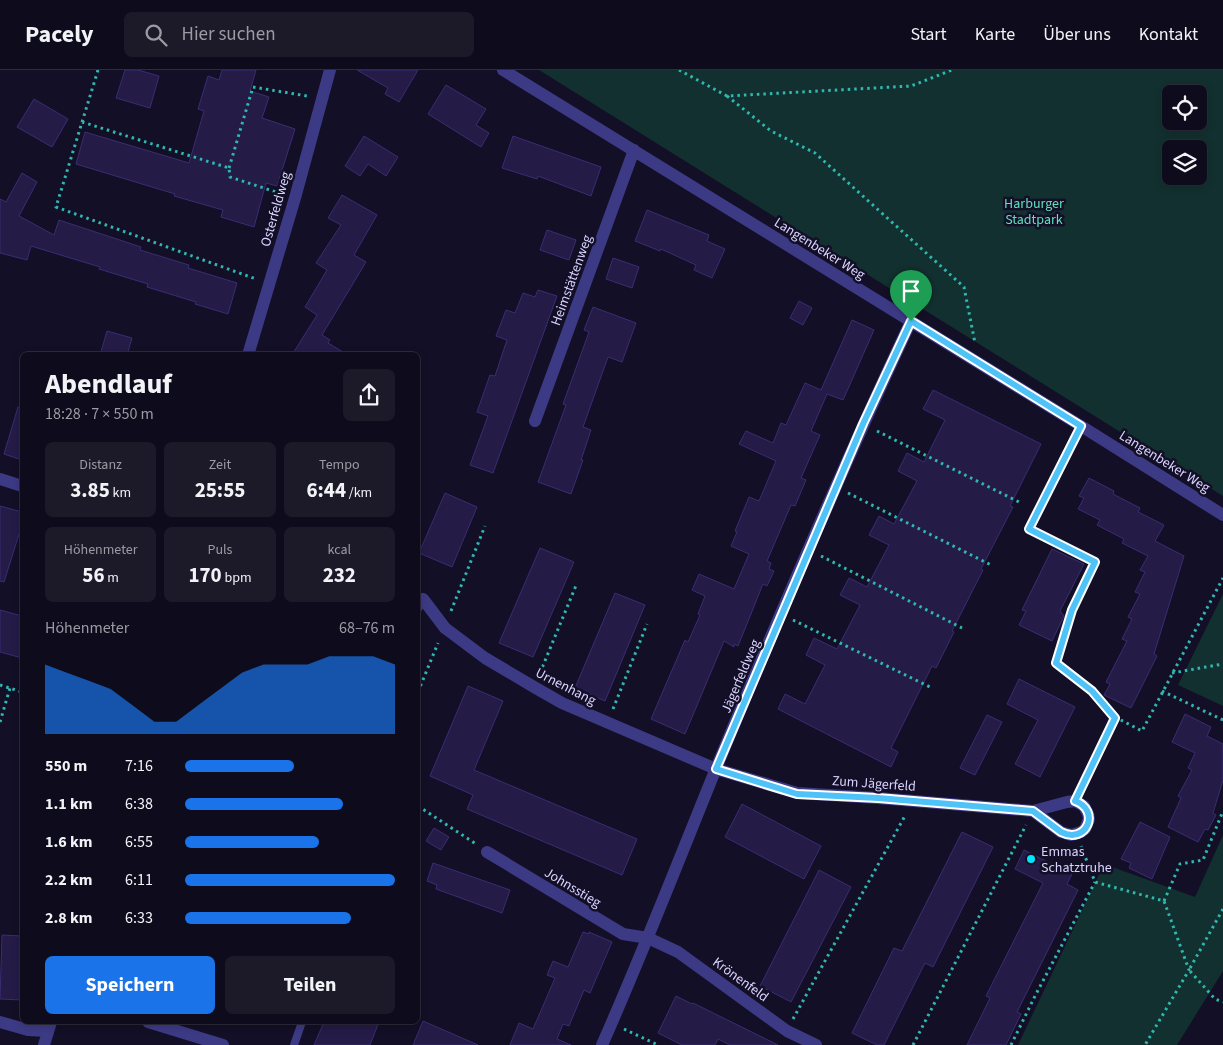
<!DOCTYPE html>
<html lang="de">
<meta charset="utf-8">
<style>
body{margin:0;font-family:"Source Sans 3",sans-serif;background:#1c1929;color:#f1f3f6;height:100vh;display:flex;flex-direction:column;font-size:19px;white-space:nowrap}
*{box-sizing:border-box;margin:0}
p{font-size:16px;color:#9b9ba3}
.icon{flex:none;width:28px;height:28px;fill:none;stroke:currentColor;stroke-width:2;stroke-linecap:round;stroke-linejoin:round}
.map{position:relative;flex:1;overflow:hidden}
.side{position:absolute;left:20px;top:282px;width:400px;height:672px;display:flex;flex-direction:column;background:#0e0b1c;border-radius:8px;box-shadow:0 2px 8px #0003,0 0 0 1px #2e2b3b}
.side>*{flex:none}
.buttons{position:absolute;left:1162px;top:15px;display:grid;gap:10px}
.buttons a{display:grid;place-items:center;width:45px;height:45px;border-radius:8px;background:#0e0b1c;box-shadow:0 2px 8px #0003,0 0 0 1px #2e2b3b;font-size:25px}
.pin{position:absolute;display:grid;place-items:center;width:42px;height:42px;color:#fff;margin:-51px -21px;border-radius:50% 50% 50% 0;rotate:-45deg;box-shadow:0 0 5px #0007}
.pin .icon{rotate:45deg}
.round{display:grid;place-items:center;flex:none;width:52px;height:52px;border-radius:8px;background:#1c1929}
.overview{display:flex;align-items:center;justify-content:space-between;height:85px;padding:0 25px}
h1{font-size:28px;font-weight:700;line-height:38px}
.stats{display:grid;grid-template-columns:repeat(3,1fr);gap:8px;height:85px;padding:5px 25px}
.stats div{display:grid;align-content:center;border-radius:8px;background:#1c1929;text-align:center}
.stats b{font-size:21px;font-weight:700}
.stats small{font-size:14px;font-weight:400}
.stats p{font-size:14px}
.chart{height:140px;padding:10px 25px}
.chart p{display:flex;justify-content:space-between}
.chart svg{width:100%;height:90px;margin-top:5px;fill:#1a73e8;opacity:.7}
.primary-button{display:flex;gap:10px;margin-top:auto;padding:10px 25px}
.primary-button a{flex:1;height:58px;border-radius:8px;background:#1a73e8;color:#fff;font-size:20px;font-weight:700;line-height:58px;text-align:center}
.primary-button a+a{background:#1c1929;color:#f1f3f6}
ul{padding:0 25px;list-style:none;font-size:16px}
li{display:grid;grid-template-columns:80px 60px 1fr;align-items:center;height:38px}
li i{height:12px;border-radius:6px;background:#1a73e8}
header{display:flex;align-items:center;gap:30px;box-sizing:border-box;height:70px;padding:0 25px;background:#0e0b1c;border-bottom:1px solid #2e2b3b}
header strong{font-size:24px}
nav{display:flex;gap:28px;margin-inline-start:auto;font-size:18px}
.search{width:350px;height:45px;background:#1c1929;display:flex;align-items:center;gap:12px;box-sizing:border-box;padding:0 18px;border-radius:8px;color:#9b9ba3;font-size:19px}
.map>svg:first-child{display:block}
.park{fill:#12302f;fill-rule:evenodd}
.building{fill:#241b47;stroke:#3b2d73}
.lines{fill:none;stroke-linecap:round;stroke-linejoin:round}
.path{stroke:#2fb8b0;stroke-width:3;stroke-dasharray:2.5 4;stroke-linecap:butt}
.lane{stroke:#3d3a85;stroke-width:8}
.street{stroke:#3d3a85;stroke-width:12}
.route-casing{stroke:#fff;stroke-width:10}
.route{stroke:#4fc3f7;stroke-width:6}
.poi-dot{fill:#00e5ff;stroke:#130f26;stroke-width:2}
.labels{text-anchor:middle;stroke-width:5;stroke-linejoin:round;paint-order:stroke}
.park-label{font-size:14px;fill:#5fe0c0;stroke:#130f26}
.street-label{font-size:14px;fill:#d9d4ff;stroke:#130f26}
.poi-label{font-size:14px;fill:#d9d4ff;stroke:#130f26;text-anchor:start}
</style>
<header>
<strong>Pacely</strong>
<div class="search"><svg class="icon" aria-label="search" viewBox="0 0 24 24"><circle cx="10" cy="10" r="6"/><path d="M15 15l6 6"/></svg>Hier suchen</div>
<nav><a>Start</a><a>Karte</a><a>Über uns</a><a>Kontakt</a></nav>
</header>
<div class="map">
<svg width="1223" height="975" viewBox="0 0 1223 975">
<rect width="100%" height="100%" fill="#130f26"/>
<!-- park -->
<path class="park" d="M539 0H1223V426ZM1171 24H1199V51H1171ZM1171 79H1199V106H1171Z
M1223 524V636L1178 615Z
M1223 765V901L1177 975H1018L1104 794 1195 827Z"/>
<!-- building -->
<path class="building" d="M125 0H138L159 6 150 38 116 28Z
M222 0H256L250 21 269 27 262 48 295 59 277 116 266 113 254 157 221 147 223 140 174 126 175 124 76 94 85 62 189 93 204 41 198 39 208 6 219 10Z
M357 0H418L399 32 385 24 388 18Z
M446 15 486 39 476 55 489 63 481 77 428 44Z
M34 29 68 49 52 77 17 57Z
M364 66 398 87 386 106 368 94 360 106 345 96Z
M513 66 601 97 591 126 538 106 537 109 502 98Z
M22 103 37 112 19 146 54 165 59 150 141 177 140 180 189 195 188 198 237 213 228 244 195 234 196 232 147 217 148 214 99 199 100 197 31 176 27 190 0 183V129L6 132Z
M342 125 377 145 354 185 366 192 322 265 330 270 328 273 348 285H292L317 245 305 237 327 200 316 193 341 155 328 148Z
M647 140 709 165 707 171 725 179 712 208 694 200 696 195 661 179 660 181 635 171Z
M547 160 576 170 569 190 540 180Z
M613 188 639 197 632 218 606 209Z
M538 220 557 226 493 403 470 395 488 346 477 342 490 305 495 306 507 270 496 266 506 240 515 243 523 223 535 227Z
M799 231 812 238 803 255 790 248Z
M593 237 636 253 622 292 608 287 583 357 591 360 581 390H583L571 424 538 412 566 335 563 334 589 262 584 260Z
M852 250 874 260 843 330 827 324 811 361 820 365 801 408 806 410 795 436 791 435 767 491 771 493 769 499 774 501 767 516 763 514 738 576 734 574V577L724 571 685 664 651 649 685 570 688 572 700 545 698 544 705 526 692 520 699 504 734 519 749 484 731 476 737 462 735 461 749 427 759 431 776 391 739 374 746 361 773 373 781 353 786 355 805 313 821 320Z
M107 261 132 268 127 285H100Z
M933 320 1041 374 1010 436 1013 437 981 499 983 500 952 561 954 562 936 598 932 596 891 678 898 682 891 697 778 639 785 624 805 634 825 595 806 585 814 568 837 579 860 535 840 525 849 508 867 517 889 475 869 465 879 446 894 454 917 411 898 401 907 383 924 392 945 350 923 339Z
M18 337H22V390L4 384Z
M1089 408 1114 421 1113 424 1140 438 1138 442 1164 455 1155 471 1184 486 1154 584 1157 586 1131 638 1104 625 1110 614 1106 612 1127 571 1122 569 1132 549 1128 547 1140 524 1135 522 1145 502 1140 500 1148 486 1122 473 1124 469 1097 455 1100 450 1078 439 1084 428 1079 426Z
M445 423 477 437 452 497 419 483Z
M0 436 22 442V461H20L4 512 0 511Z
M540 478 574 492 533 587 499 573Z
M1052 479 1084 494 1060 541 1064 546 1052 571 1019 555 1026 541 1022 540Z
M615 523 645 535 605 631 575 618Z
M0 540 22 546V588L0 582Z
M1019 609 1075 637 1040 707 1015 694 1038 650 1007 634Z
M468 616 503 631 474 700 637 769 622 805 467 739 473 725 430 706Z
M1185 644 1211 657 1207 666 1223 674V710L1213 743 1216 745 1208 760 1205 759 1198 772 1168 757 1181 728 1178 726 1192 700 1188 698 1195 683 1172 672Z
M987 645 1002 652 975 705 960 698Z
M742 734 821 776 804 809 725 767Z
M1140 752 1170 767 1152 809 1129 798 1131 793 1121 789Z
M434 758 449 767 441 780 426 771Z
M962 762 993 777 933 897 925 893 884 975H877L852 963 894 878 902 881Z
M1024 780 1072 804 1067 814 1078 820 1017 942 1021 944 1006 975H967L990 928 986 926 1043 813 1015 799Z
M433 793 510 820 502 843 436 819 437 815 427 811Z
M819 800 851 817 791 932 760 916Z
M583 862 589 864V862L612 872 590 923 584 920 569 956 563 954 557 969 571 975H510L519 953 533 959 555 908 547 905 553 891 568 897Z
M2 865 22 866V930L0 929Z
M676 926 692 934 693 933 778 975H730L718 969 715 975H682L658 963Z
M423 951 478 975H413Z
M324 952H379L370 975H314Z"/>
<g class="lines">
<!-- path -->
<path class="path" d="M98 0 56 137 256 209
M679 0 727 26 911 16 952 0
M727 26 771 61 815 83 964 217 975 273
M82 52 229 98 230 107 282 124
M229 98 253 17 307 26
M877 361 1019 432
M1074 370 1029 459 1095 492 1072 540 1056 593 1092 621 1115 647 1081 719
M848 423 993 496
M821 486 962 558
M451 541 485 456
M793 550 932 618
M540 603 577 513
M1172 603 1223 594
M0 615 22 622
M1162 621 1223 650
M418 622 438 573
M613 639 647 554
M1115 647 1142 661 1223 508
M0 652 10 618
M418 736 476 774
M1081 776 1095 812 1164 831 1189 900 1145 975
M1164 831 1180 794 1203 790 1223 741
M1223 839 1189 900 1215 929 1223 932
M793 949 906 744
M624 959 658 975
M913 975 1026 755
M1011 975 1034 928 1095 812"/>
<!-- lane -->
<path class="lane" d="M418 539 423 529
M294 975 302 952"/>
<!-- street -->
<path class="street" d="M503 0 1081 356 1223 445
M248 285 295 128 330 0
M535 351 634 80
M0 409 22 416
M423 529 445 558 485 588 534 617 562 633 716 699 797 723 878 728 1033 741 1067 732 1075 731 1084 736 1088 744 1089 749 1085 759 1081 762 1071 765 1061 762 1033 741
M487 782 623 864 648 868 678 882 787 961 816 975
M0 952 28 960 48 961
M148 952 223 975
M44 975 51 952
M602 975C642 885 678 792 715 701 777 550 842 399 911 251"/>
</g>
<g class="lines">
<!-- route casing -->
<g class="route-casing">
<path id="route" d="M911 251 1081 356 1029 459 1095 492 1072 540 1056 593 1092 621 1115 648 1075 731C1101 740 1087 775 1061 762L1033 741 878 728 797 724 716 699 863 354Z"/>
</g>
<!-- route -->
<use href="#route" class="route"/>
</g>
<!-- markers -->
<circle class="poi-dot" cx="1031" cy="789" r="5"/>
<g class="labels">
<!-- park labels -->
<g class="park-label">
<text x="1034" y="138">Harburger<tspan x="1034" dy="16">Stadtpark</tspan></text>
</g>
<!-- street labels -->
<g class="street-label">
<text transform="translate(275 139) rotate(-74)" y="5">Osterfeldweg</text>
<text transform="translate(820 178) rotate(32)" y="5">Langenbeker Weg</text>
<text transform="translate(571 210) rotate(-70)" y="5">Heimstättenweg</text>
<text transform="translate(1165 391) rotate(32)" y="5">Langenbeker Weg</text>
<text transform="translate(740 606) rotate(-67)" y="5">Jägerfeldweg</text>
<text transform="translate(566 616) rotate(27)" y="5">Urnenhang</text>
<text transform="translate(874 713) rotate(4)" y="5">Zum Jägerfeld</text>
<text transform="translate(573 817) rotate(31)" y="5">Johnsstieg</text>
<text transform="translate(741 909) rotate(36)" y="5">Krönenfeld</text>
</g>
<!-- poi labels -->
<g class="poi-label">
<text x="1041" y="786">Emmas<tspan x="1041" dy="16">Schatztruhe</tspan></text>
</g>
</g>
</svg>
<div class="buttons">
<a><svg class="icon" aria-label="locate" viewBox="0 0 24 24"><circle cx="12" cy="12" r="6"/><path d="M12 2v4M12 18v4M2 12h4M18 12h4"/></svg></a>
<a><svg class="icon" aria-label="layers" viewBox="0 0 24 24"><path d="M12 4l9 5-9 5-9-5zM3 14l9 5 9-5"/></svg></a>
</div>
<div class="pin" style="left:911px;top:251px;background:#1e9e55"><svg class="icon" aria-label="arrive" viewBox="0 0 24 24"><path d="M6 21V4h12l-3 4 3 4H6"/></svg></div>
<section class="side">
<div class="overview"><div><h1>Abendlauf</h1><p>18:28 · 7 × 550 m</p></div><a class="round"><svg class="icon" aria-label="share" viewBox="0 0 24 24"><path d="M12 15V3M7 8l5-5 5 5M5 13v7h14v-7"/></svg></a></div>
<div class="stats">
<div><p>Distanz</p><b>3.85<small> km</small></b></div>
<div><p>Zeit</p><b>25:55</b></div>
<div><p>Tempo</p><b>6:44<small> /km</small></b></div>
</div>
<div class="stats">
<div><p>Höhenmeter</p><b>56<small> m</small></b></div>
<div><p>Puls</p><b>170<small> bpm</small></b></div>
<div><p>kcal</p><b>232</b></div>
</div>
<div class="chart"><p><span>Höhenmeter</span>68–76 m</p>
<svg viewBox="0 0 160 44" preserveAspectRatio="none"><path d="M0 44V10L10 14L20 18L30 22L40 30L50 38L60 38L70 30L80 22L90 14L100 10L110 10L120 10L130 6L140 6L150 6L160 10V44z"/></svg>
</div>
<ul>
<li><b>550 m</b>7:16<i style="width:52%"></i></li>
<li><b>1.1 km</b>6:38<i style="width:75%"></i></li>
<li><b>1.6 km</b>6:55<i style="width:64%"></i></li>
<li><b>2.2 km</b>6:11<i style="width:100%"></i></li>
<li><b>2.8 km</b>6:33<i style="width:79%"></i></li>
</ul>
<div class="primary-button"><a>Speichern</a><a>Teilen</a></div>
</section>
</div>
